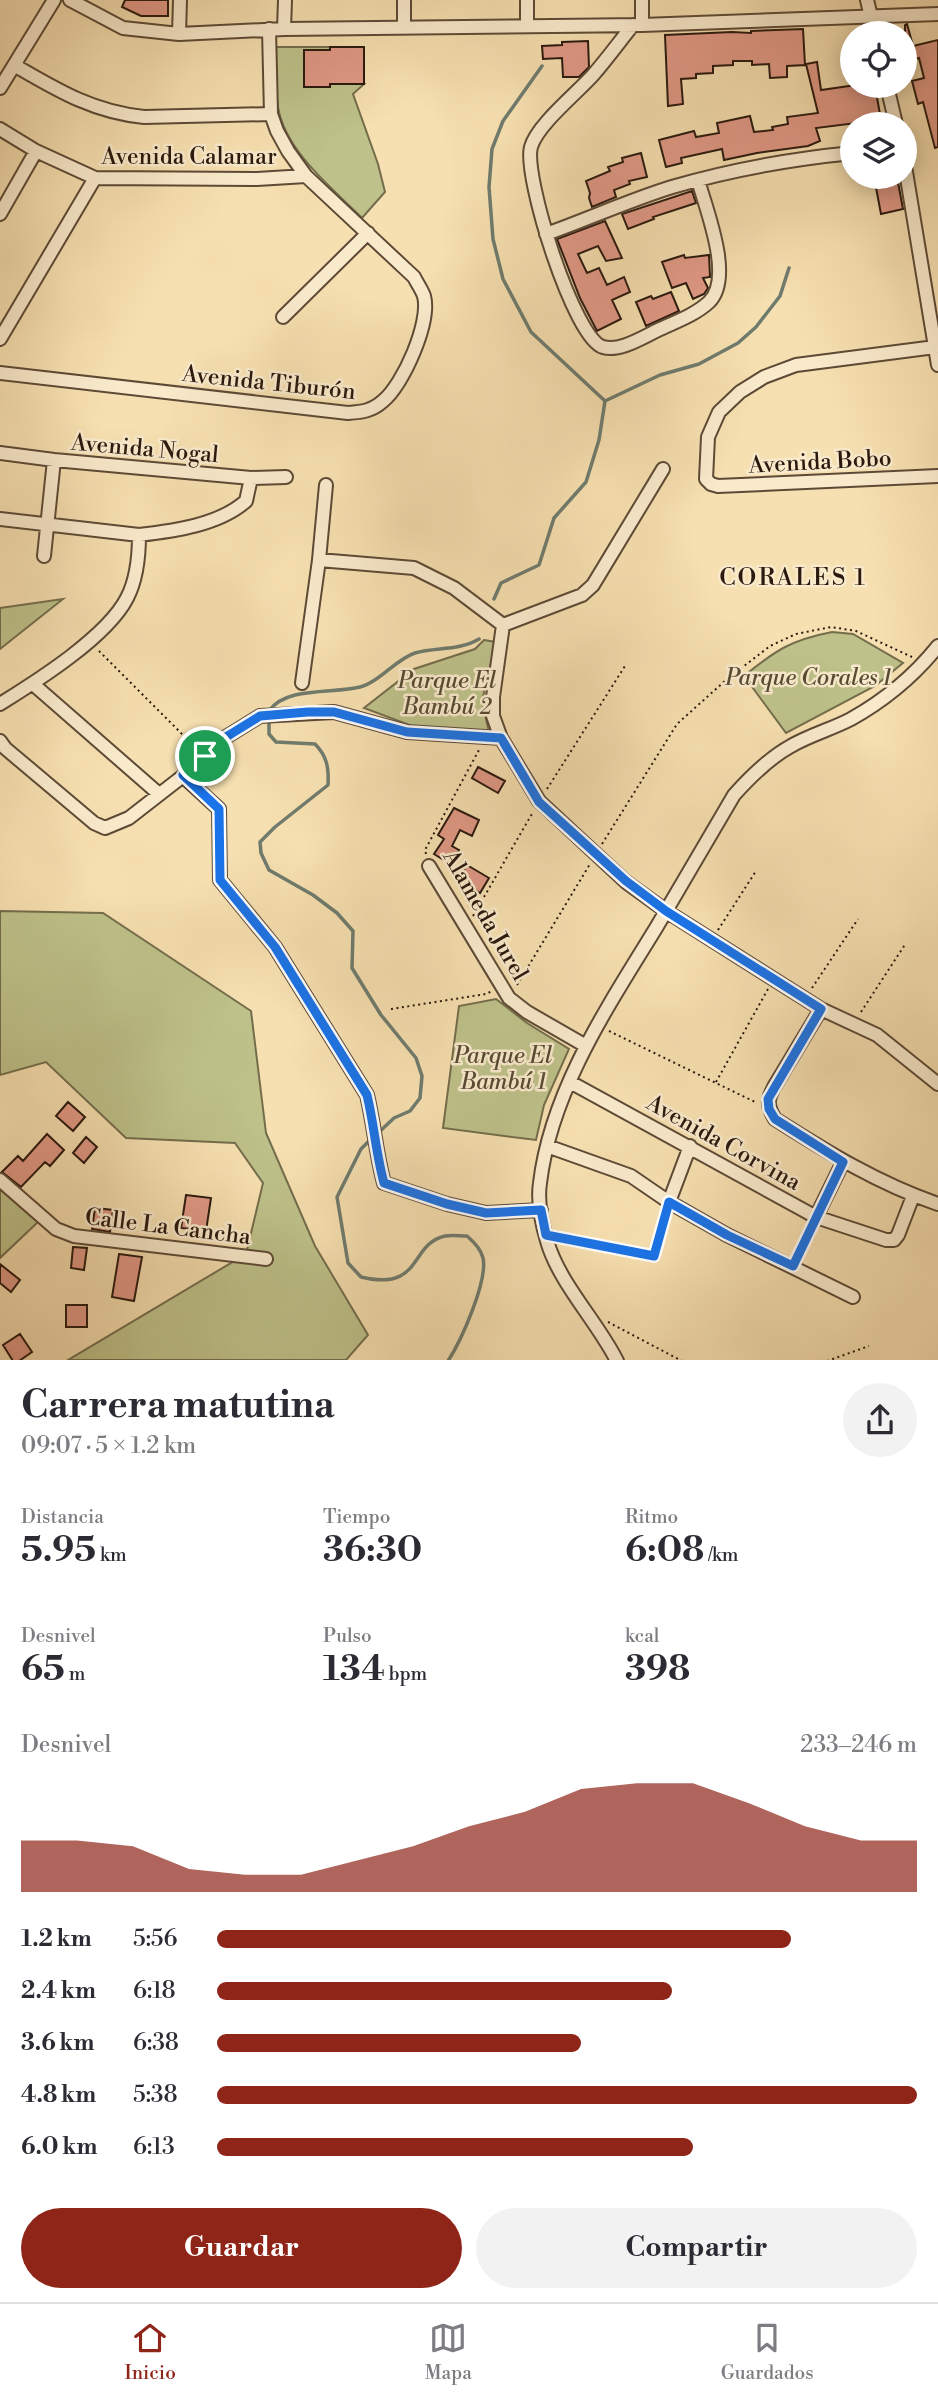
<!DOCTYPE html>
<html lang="es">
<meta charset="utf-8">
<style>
body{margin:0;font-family:"Libre Bodoni",serif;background:#f2f2f3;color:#2b2b33;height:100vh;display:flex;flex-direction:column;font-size:26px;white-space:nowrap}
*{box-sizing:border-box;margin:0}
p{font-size:23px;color:#7c7c81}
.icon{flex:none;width:38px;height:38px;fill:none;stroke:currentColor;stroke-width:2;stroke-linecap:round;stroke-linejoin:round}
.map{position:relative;height:1360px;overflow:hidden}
.sheet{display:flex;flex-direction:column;background:#fff;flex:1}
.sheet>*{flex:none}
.fabs{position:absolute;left:840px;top:21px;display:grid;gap:14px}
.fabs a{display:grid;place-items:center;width:77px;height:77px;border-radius:50%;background:#fff;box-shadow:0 4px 18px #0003;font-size:35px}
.pin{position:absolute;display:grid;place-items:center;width:60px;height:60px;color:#fff;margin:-30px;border:4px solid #fff;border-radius:50%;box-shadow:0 2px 7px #0007}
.round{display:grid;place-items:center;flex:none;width:74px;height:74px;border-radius:37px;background:#f2f2f3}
.headline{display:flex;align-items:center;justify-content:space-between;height:119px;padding:0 21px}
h1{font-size:38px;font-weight:700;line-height:52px}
.stats{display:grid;grid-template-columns:repeat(3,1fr);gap:10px;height:119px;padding:7px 21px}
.stats div{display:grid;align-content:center}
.stats b{font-size:35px;font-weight:700}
.stats small{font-size:19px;font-weight:400}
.stats p{font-size:19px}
.chart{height:196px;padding:14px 21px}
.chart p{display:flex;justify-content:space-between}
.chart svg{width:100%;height:126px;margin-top:7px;fill:#8f2418;opacity:.7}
.cta{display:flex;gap:14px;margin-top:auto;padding:14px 21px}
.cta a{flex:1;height:80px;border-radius:42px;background:#8f2418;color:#fff;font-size:28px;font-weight:700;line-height:80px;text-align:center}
.cta a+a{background:#f2f2f3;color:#2b2b33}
ul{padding:0 21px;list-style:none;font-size:23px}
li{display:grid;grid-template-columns:112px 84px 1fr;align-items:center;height:52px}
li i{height:18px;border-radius:9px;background:#8f2418}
.menu{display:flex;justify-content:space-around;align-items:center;height:98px;border-top:2px solid #e1e1e2;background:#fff;font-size:19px;color:#7c7c81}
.menu a{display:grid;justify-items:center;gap:4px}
.menu .current{color:#8f2418}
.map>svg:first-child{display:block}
.green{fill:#bec18a;stroke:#746d4c;stroke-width:2}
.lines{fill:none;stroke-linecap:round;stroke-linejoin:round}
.stream{stroke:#6f7b6d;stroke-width:3.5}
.building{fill:#e09885;stroke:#2a190e;stroke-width:2}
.minor-casing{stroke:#5d4a36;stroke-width:16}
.path{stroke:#2a190e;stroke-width:2;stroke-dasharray:2 3.5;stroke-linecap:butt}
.minor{stroke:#f9eacc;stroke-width:12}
.route-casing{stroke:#fff;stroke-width:14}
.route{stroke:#1a73e8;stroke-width:9}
.labels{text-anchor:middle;stroke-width:5;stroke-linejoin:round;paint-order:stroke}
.street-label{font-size:23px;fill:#2a190e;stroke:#f9eacc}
.park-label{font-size:23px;font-style:italic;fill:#564b33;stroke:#f9eacc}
.neighbourhood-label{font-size:24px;letter-spacing:2px;fill:#2a190e;stroke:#f9eacc}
</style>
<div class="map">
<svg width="938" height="1361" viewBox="0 0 938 1361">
<rect width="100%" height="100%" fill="#f6dfb0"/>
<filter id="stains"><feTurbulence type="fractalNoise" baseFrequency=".00286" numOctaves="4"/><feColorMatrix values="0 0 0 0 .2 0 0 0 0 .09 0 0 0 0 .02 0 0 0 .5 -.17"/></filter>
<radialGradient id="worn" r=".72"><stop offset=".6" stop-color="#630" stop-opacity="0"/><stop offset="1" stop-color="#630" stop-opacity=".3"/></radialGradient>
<!-- green -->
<path class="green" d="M276 47H330V50H304V87H329L330 84H364L353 94 378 164 385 192 362 218C332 188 285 151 278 107 275 88 276 67 276 47Z
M63 599 0 649V608Z
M832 632 853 634 903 663 875 686 786 733 744 676C776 650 791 640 832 632Z
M484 640 496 642 482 701 489 732 412 726 364 708 414 669 475 649Z
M0 911 103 913 251 1011 266 1133 315 1246 368 1335 346 1360H68L246 1254 263 1183 235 1143 126 1138 46 1062 0 1075Z
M496 999 527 1023 569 1049 544 1105 536 1140 443 1128 459 1006Z
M0 1184 38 1222 0 1258Z"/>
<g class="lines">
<!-- stream -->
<path class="stream" d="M542 66 503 121 492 149 489 187 493 239 503 279 531 332 605 401
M605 401 660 375 699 364 738 343 756 327 780 296 789 268
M494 599 501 583 539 565 554 518 586 482 599 440 605 401
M269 711C286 686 334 694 360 687 378 683 396 659 415 653 436 647 459 651 479 639
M269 719V734L276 742 315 744C327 756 329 768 328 785L275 827 260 842 261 853 269 870 313 895 337 913 353 931 352 968 381 1015 416 1058 422 1076 420 1098 410 1111 394 1118 377 1134
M371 1139 361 1149 337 1197 348 1263 361 1277C423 1292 409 1244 445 1236 451 1235 460 1236 467 1236 474 1242 481 1249 483 1258 488 1281 461 1341 448 1361"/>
</g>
<!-- building -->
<path class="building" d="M125 0H168V16H141L122 7Z
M907 24 913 46 938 40V147L935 148 923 102 918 104 912 81 924 78 919 58 905 62V25Z
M803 29 805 65 787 66V77L770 78 769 64 752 65V61H733V65L713 66V73L696 74V78L681 79 683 104 668 106 665 35 732 32 751 33V31Z
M588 41 589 67 579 77H563L562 58 543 59 542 46 562 45V42Z
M330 47H364V84H330V87H304V50H330Z
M817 62 821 90 849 86H875L881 120 816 128 820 141 808 146 757 153 724 160 722 149 681 158 682 163 666 167 659 140 694 131 696 137 719 133 717 123 750 116 754 132 773 130 772 127 788 124 787 117 818 113 806 64Z
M641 153 647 177 629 181 630 184 614 190 616 197 592 207 589 198 590 193 586 181 610 171 608 167 623 162 622 158Z
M874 177H897L903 209 881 214Z
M692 191 696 203 653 217 654 219 628 229 622 214Z
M605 221 622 258 606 261 598 246 578 254 587 273 599 268 607 285 624 277 630 292 612 300 621 319 597 331 580 298 557 239Z
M684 255 685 258 709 255 710 277 703 278 708 288 704 294 693 299 686 283 672 288 662 262Z
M671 292 679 311 646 326 636 302 651 296 653 299Z
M478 767 505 781 498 793 472 778Z
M454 808 479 820 472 836 460 830 452 846 459 850 450 864 434 854 444 839 438 835Z
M467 865 489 878 480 893 458 879Z
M68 1102 85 1117 73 1131 56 1116Z
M47 1134 64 1150 50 1166 45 1162 21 1187 2 1172 18 1156 23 1161Z
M86 1137 97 1147 84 1163 73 1153Z
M186 1195 211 1198 206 1231 181 1228Z
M95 1208 113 1210 110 1232 92 1229Z
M73 1247 87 1248 84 1270 71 1268Z
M119 1254 142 1257 134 1301 112 1297Z
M0 1264 20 1280 11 1292 0 1283Z
M66 1305H87V1327H66Z
M20 1334 32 1352 19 1361H13L3 1345Z"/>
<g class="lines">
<!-- minor casing -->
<g class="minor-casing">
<path id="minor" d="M70 0 123 28 179 34 284 29 642 25 938 14
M404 0V27
M527 0V26
M642 0V25
M867 0 875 33
M633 25C620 41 607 59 593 75 577 93 537 125 531 147 523 176 574 339 603 347 620 352 643 337 658 330 675 322 695 315 709 302 734 278 706 209 698 180
M284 29 285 0
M179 34 180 0
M14 65C57 90 93 112 144 117L271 114
M887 86 896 124
M0 88 54 0
M0 129 36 151 95 178 257 179 306 176
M905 166 938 365
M0 214 36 151
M546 234C588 219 630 200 672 187 730 170 792 159 852 153
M283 317 368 233
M0 339 95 178
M935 347 796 365 764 377 740 392 719 412 708 437 706 479 711 484 718 486 938 476
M0 373 348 413C362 412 372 411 383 401 403 385 431 322 424 296 422 290 417 283 414 277L306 176 288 151 277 131 271 114 269 29
M0 453 54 460 251 478 286 477
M663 469 593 585 582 595 503 625 493 697V716L501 738 539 801 626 882 666 911 821 1009 877 1035 938 1084
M0 519 139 535
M44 556 54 460
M319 560 414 568 454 588 503 625
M302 683 319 560 326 485
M33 684 159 794
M0 704C37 681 107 637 127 598 137 579 139 556 139 535 174 531 219 525 246 501L251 478
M0 741 5 748 94 823 105 828 129 818 183 776 226 737 260 716 334 712 407 732 501 738
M183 776 219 809 220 880 275 947 367 1095C374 1124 376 1154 384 1183L447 1204 486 1213 541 1210
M429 866 509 998 527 1012 586 1046
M821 1009 774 1087C767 1100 767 1106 775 1119 827 1152 879 1184 938 1204
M570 1082 816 1217 886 1240H894L898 1235 913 1196
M547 1146 631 1176 669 1202 727 1235 853 1297
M0 1180 56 1229 74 1236 266 1259
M669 1202 690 1146
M816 1217 843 1162
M617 1361C597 1321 559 1283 547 1241 542 1224 537 1202 540 1183 551 1091 608 1006 656 928 682 884 708 839 734 795 751 776 769 758 791 746 810 735 832 729 851 719 885 700 914 676 938 646"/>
</g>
<!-- path -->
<path class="path" d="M99 651 196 748
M547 789 625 666
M602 844 677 724 726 680 770 646 796 634 831 627 856 631 912 657
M426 854 425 850 480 748
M473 916 533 812
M718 930 756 871
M517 985 590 864
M812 988 858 919
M391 1009 486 994 492 991
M861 1012 906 943
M609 1031 755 1102
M716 1082 768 989
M559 1237 655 1256 666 1213
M797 1257 811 1227
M608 1322 682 1361
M827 1361 869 1346"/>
<!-- minor -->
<use href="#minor" class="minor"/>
</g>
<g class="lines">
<!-- route casing -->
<g class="route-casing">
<path id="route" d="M308 712H334L407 732 501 738 539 802 626 881 666 911 821 1009 768 1099 769 1109 775 1119 843 1162 793 1266 727 1235 669 1202 654 1256 546 1235 541 1210 486 1213 447 1204 384 1183C376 1154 374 1124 367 1095L275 947 220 880 219 809 183 775 226 737 260 716Z"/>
</g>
<!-- route -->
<use href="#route" class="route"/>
</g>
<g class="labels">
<!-- street labels -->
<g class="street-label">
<text x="189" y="164">Avenida Calamar</text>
<text transform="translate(269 382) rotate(6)" y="8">Avenida Tiburón</text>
<text transform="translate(145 448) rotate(5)" y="8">Avenida Nogal</text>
<text transform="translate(820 461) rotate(-3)" y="8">Avenida Bobo</text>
<text transform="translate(486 915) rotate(60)" y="8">Alameda Jurel</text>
<text transform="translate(724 1142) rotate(29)" y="8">Avenida Corvina</text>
<text transform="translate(168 1226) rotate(7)" y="8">Calle La Cancha</text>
</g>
<!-- park labels -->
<g class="park-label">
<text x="808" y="685">Parque Corales 1</text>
<text x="447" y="688">Parque El<tspan x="447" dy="26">Bambú 2</tspan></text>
<text x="503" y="1063">Parque El<tspan x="503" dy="26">Bambú 1</tspan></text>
</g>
<!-- neighbourhood labels -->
<g class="neighbourhood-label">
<text x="793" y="585">CORALES 1</text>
</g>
</g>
<rect width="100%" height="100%" filter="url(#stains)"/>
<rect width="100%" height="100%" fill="url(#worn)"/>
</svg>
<div class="fabs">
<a><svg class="icon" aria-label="locate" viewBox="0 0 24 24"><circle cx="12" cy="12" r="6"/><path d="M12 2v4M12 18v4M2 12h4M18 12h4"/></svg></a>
<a><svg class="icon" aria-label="layers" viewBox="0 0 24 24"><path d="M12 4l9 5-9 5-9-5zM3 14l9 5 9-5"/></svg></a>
</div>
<div class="pin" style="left:205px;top:756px;background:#1e9e55"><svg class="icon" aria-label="arrive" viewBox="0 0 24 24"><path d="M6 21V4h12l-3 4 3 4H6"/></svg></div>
</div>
<section class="sheet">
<div class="headline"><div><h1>Carrera matutina</h1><p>09:07 · 5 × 1.2 km</p></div><a class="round"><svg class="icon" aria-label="share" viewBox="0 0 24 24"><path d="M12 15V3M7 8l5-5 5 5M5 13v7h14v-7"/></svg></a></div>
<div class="stats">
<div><p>Distancia</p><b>5.95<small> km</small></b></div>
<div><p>Tiempo</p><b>36:30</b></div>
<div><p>Ritmo</p><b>6:08<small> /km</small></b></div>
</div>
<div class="stats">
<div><p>Desnivel</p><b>65<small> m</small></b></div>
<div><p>Pulso</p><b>134<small> bpm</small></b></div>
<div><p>kcal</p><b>398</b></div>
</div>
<div class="chart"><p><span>Desnivel</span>233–246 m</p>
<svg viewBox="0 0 160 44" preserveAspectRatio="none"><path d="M0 44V26L10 26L20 28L30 36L40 38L50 38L60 33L70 28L80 21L90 16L100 8L110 6L120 6L130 13L140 21L150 26L160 26V44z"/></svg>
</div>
<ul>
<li><b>1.2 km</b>5:56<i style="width:82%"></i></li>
<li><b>2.4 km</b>6:18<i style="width:65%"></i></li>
<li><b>3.6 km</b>6:38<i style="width:52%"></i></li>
<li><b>4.8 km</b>5:38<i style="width:100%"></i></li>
<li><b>6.0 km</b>6:13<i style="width:68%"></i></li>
</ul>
<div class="cta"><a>Guardar</a><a>Compartir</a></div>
</section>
<nav class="menu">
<a class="current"><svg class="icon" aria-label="home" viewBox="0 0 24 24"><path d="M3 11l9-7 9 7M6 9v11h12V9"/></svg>Inicio</a>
<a><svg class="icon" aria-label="map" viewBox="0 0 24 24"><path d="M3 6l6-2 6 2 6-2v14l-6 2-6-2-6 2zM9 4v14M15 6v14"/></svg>Mapa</a>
<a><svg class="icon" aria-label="saved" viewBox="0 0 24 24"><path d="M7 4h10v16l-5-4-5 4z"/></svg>Guardados</a>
</nav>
